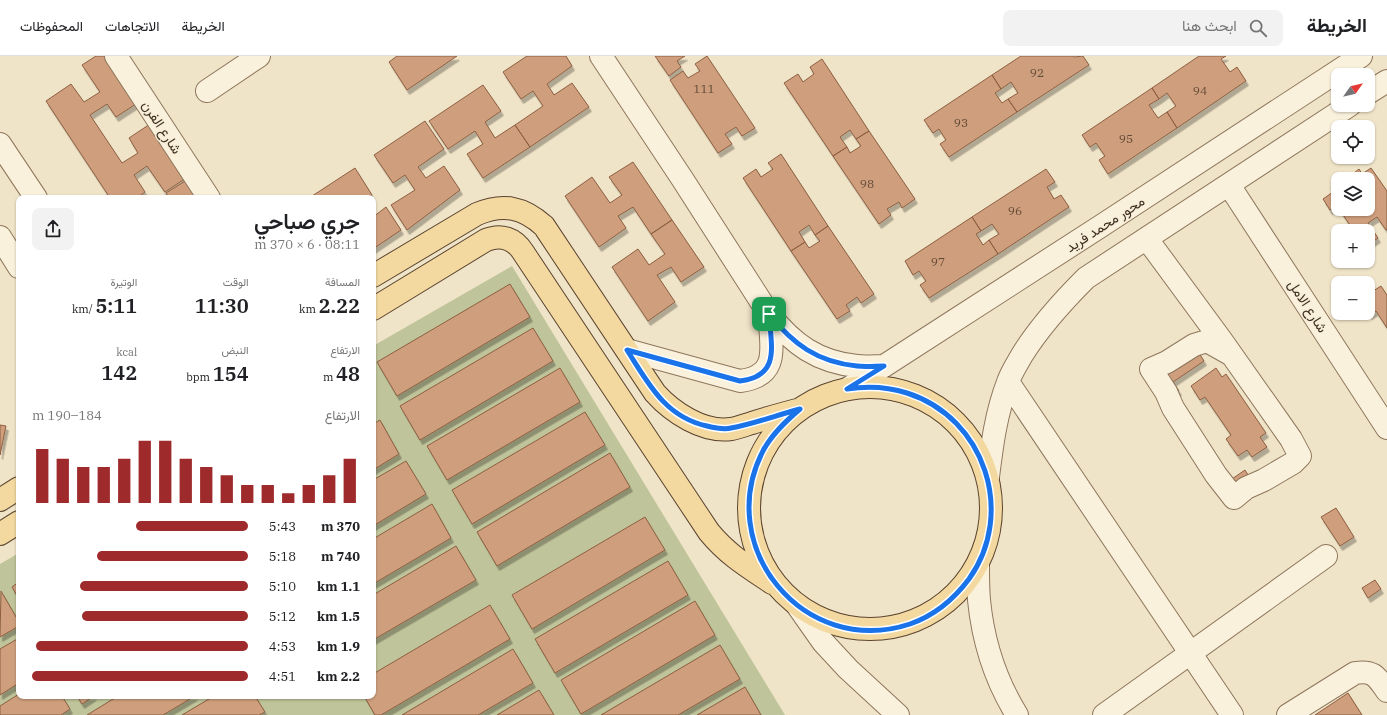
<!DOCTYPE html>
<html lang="ar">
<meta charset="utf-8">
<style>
body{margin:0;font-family:"IBM Plex Serif",Vazirmatn,serif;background:#f2f2f2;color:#202124;direction:rtl;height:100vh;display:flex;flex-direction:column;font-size:15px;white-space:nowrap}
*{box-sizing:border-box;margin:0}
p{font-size:13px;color:#757577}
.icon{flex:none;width:22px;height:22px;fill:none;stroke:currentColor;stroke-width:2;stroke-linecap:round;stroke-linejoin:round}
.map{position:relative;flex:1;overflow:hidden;direction:ltr}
.details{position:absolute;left:16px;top:139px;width:360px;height:504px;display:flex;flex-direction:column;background:#fff;border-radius:8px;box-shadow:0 1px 3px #0004;direction:rtl}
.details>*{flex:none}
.needle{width:26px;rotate:56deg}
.tools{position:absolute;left:1331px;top:12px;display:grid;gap:8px}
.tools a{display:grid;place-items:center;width:44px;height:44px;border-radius:8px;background:#fff;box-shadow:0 1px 3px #0004;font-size:20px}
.pin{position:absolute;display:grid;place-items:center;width:34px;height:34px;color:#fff;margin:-17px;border-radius:8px;box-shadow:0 2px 6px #0006}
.round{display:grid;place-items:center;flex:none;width:42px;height:42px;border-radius:8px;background:#f2f2f2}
.headline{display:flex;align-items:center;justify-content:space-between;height:68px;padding:0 16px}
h1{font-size:22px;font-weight:600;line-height:30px}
.figures{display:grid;grid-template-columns:repeat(3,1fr);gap:6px;height:68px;padding:4px 16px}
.figures div{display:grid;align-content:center}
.figures b{font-size:20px;font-weight:600}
.figures small{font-size:11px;font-weight:400}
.figures p{font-size:11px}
.chart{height:112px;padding:8px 16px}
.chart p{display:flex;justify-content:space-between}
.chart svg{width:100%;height:72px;margin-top:4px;stroke:#9e2a2b;stroke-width:6}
ul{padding:0 16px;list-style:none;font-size:13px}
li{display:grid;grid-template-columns:64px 48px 1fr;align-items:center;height:30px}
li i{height:10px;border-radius:5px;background:#9e2a2b}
header{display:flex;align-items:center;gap:24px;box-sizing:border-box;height:56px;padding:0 20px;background:#fff;border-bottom:1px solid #e0e0e0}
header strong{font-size:19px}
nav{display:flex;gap:22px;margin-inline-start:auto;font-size:14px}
.search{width:280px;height:36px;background:#f2f2f2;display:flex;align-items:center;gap:10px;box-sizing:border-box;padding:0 14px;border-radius:8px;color:#757577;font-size:15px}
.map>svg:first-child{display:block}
.cemetery{fill:#bfc49a}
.building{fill:#cf9f7d;stroke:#8d5f41;filter:url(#shadow)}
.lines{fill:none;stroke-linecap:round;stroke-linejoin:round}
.minor-casing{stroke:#8d765c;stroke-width:24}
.major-casing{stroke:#5b4430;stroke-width:24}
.minor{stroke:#faf1dc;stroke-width:22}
.major{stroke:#f3d9a0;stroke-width:22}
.route-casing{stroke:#fff;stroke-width:8}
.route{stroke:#1a73e8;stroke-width:5}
.labels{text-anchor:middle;stroke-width:3;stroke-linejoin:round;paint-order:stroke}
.number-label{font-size:12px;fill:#624a37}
.street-label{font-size:14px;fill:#3d2e20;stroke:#f7eed8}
</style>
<header>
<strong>الخريطة</strong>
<div class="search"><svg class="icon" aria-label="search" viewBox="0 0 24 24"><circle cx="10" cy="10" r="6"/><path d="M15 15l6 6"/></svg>ابحث هنا</div>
<nav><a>الخريطة</a><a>الاتجاهات</a><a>المحفوظات</a></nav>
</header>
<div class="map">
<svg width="1387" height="659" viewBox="0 0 1387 659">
<defs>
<filter id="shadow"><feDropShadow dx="2.5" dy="4.5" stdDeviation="0" flood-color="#0004"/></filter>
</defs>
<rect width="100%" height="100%" fill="#f0e4c8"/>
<!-- cemetery -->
<path class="cemetery" d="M512 210 785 659H0V508L19 497V640H373V290Z"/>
<!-- building -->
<path class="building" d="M96 0H109L139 46 116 61 107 48 90 59 122 107 138 97 129 82 153 66 189 120 165 136 147 110 134 119 145 136 137 142H110L46 45 71 28 84 46 100 36 82 9Z
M397 0H457L407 34 389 6Z
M527 0H566L572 10 547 28 554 39 572 27 589 51 530 91 515 69 543 50 533 35 521 43 503 16Z
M655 0H685L677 5 681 11 669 20Z
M707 0 755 72 742 80 736 71 725 78 732 88 718 97 670 24 683 15 688 22 700 15 695 8Z
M1021 0H1073L1074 1 1083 0 1089 9 1017 56 1008 43 1018 37 1011 26 1001 33 992 19Z
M1199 0H1226L1221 3 1230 16 1237 11 1246 25 1177 72 1167 56 1176 50 1167 37 1159 43 1152 32Z
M822 3 869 75 856 83 850 74 840 81 847 91 833 100 784 27 798 18 803 26 814 18 810 11Z
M992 19 1001 33 995 37 1002 47 1008 43 1017 56 949 101 940 88 946 84 939 73 933 77 924 64Z
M483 29 501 55 485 66 495 82 515 69 530 91 483 122 467 98 483 88 475 75 448 93 429 65Z
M1152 32 1159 43 1149 49 1158 62 1167 56 1177 72 1108 118 1099 104 1105 100 1096 87 1090 91 1082 79Z
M425 65 444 93 418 111 426 122 444 110 460 134 407 174 391 149 415 134 405 119 393 127 374 99Z
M869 75 915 143 902 152 899 146 887 153 891 159 879 168 833 100 847 91 850 97 861 90 856 83Z
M781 98 828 170 815 179 809 169 799 176 805 186 791 195 743 122 756 113 761 121 773 113 768 107Z
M633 106 672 164 651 178 633 151 618 160 626 172 599 191 565 140 592 121 610 147 622 139 609 121Z
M355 112 372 139 367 142H309Z
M1371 112 1387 135V174H1386L1377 161 1368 167 1378 182 1368 189V175H1354L1339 153H1368V123H1350L1349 121 1359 113 1362 118Z
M1046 113 1055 126 1047 131 1054 143 1061 139 1069 151 998 198 989 184 999 178 992 168 981 175 972 161Z
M190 122 203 142H170L166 137Z
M1338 127V152L1337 150 1330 154 1323 143 1333 136 1331 132Z
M386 151 401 174 373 193V161Z
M972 161 981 175 976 178 983 189 989 184 998 198 929 242 920 229 926 225 919 215 913 219 905 205Z
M672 164 704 211 681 226 671 211 657 219 675 246 648 265 612 211 638 193 649 209 665 198 651 178Z
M828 170 874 238 861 247 857 241 846 249 850 255 837 263 791 195 805 186 809 192 820 185 815 179Z
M510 228 530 261 397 340 377 306Z
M1381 230 1387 239V272L1376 255 1369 259 1368 257V244L1372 241 1370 237Z
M533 272 553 305 420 384 400 350Z
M1197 294 1204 305 1173 326 1179 335 1173 338 1160 319Z
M560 312 580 346 447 424 427 390Z
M1216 312 1222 321 1226 318 1266 377 1260 381 1267 391 1252 401 1247 394 1238 400 1226 383 1231 379 1205 341 1200 344 1191 330Z
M585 356 605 389 472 468 452 434Z
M380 364 399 398 373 414V368Z
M0 369 6 370 0 399Z
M610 397 630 431 497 510 477 476Z
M406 405 426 438 373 470V424Z
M1245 414 1250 422 1234 432 1229 425Z
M432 448 451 482 373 528V483Z
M1336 452 1354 481 1340 490 1321 461Z
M645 461 665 494 532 573 512 539Z
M456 490 476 524 373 584V539Z
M668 505 688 539 555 617 535 583Z
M1375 524 1381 533 1368 542 1362 532Z
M19 526V543L12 531Z
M1 535 19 566V570L0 581Z
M695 545 715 579 581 658 561 624Z
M490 549 510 583 381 659H375L364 640H373V618Z
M19 582V627L0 639V593Z
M720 589 740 623 678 659H601Z
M513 593 533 627 478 659H402Z
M745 631 761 659H697Z
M539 634 554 659H497Z
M1348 637 1362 659H1315Z
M19 638V640H62L70 653 61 659H0V650Z
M77 640H94L82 648Z
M118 640H195L163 659H87Z
M214 640H255L265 656 259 659H182Z"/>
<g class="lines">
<!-- minor casing -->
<g class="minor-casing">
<path id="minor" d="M116 0 209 142
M601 0 683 124 769 258C793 288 817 306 857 310 866 311 875 310 884 310
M207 35 259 0
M1368 37 1387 25
M0 88 36 142
M1229 129 1387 372
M0 181 19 211
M1147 183 1222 285 1291 383 1300 400 1293 407 1264 424 1246 432 1234 442 1216 419 1173 352 1166 336 1151 313 1167 306 1194 289 1207 285 1230 298
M627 294 740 325C781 320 771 290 769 258
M1008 326 1232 659
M847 333 884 310 1101 170 1361 0
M988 421C992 389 996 357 1008 326 1011 317 1017 308 1022 299 1040 270 1062 246 1086 222L1350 49
M978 510C978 522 978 533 979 544 983 585 996 625 1017 659
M797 549 823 586 848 613 898 659
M1104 659 1326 500
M1288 659 1355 617C1374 614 1377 621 1387 635"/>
</g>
<!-- major casing -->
<g class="major-casing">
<path id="major" d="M373 220 477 158C503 147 523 151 544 170L655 337C672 356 703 377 731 373 738 372 745 369 752 367 767 362 782 358 797 354
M373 253 486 184C501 178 514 182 523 196L709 476C728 499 748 511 772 527
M749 452a121 121 0 1 1 242 0a121 121 0 1 1-242 0Z
M0 444 19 432
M0 478 19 466"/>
</g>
<!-- minor -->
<use href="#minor" class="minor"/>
<!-- major -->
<use href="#major" class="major"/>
</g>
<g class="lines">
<!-- route casing -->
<g class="route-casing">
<path id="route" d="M769 258C793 288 817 306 857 310 866 311 875 310 884 310L847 333C867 330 888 331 907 337 985 362 1016 457 969 523 954 543 933 560 910 568 804 603 712 490 764 393 773 377 786 365 800 353 777 359 754 368 731 372 724 374 715 372 707 370 665 361 648 327 627 294L740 325C781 320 771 290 769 258Z"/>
</g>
<!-- route -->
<use href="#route" class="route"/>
</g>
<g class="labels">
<!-- number labels -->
<g class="number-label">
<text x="1037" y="21">92</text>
<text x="704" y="37">111</text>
<text x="1200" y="39">94</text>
<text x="961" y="71">93</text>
<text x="1126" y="87">95</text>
<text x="867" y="132">98</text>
<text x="1015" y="159">96</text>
<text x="938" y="210">97</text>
</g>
<!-- street labels -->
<g class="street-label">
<text transform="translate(162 71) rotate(57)" y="5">شارع الفرن</text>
<text transform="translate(1105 168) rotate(-33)" y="5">محور محمد فريد</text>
<text transform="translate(1308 250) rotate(57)" y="5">شارع الامل</text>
</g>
</g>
</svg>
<div class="tools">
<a><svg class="needle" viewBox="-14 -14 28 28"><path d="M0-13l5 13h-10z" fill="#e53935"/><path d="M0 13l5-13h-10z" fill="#757577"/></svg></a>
<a><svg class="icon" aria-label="locate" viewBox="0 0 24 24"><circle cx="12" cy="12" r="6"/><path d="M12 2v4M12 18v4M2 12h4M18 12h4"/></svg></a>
<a><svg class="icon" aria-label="layers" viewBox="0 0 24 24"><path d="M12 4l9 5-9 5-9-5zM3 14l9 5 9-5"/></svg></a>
<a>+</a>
<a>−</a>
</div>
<div class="pin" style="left:769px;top:258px;background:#1e9e55"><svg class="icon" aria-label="arrive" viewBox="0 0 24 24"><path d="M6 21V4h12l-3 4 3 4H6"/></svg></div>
<section class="details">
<div class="headline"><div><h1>جري صباحي</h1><p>08:11 · 6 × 370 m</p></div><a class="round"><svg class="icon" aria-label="share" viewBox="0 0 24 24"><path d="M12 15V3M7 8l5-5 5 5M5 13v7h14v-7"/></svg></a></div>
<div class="figures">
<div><p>المسافة</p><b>2.22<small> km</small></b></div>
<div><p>الوقت</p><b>11:30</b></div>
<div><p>الوتيرة</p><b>5:11<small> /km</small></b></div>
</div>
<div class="figures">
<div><p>الارتفاع</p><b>48<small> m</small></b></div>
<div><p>النبض</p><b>154<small> bpm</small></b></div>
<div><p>kcal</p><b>142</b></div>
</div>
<div class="chart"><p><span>الارتفاع</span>184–190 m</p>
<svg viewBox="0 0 160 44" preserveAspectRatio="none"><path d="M5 44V11M15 44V17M25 44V22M35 44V22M45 44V17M55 44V6M65 44V6M75 44V17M85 44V22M95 44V27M105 44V33M115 44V33M125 44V38M135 44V33M145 44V27M155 44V17"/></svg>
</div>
<ul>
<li><b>370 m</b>5:43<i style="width:52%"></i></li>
<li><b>740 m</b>5:18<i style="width:70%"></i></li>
<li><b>1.1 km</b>5:10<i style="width:78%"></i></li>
<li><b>1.5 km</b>5:12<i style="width:77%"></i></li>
<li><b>1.9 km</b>4:53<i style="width:98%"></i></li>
<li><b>2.2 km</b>4:51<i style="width:100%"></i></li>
</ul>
</section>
</div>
